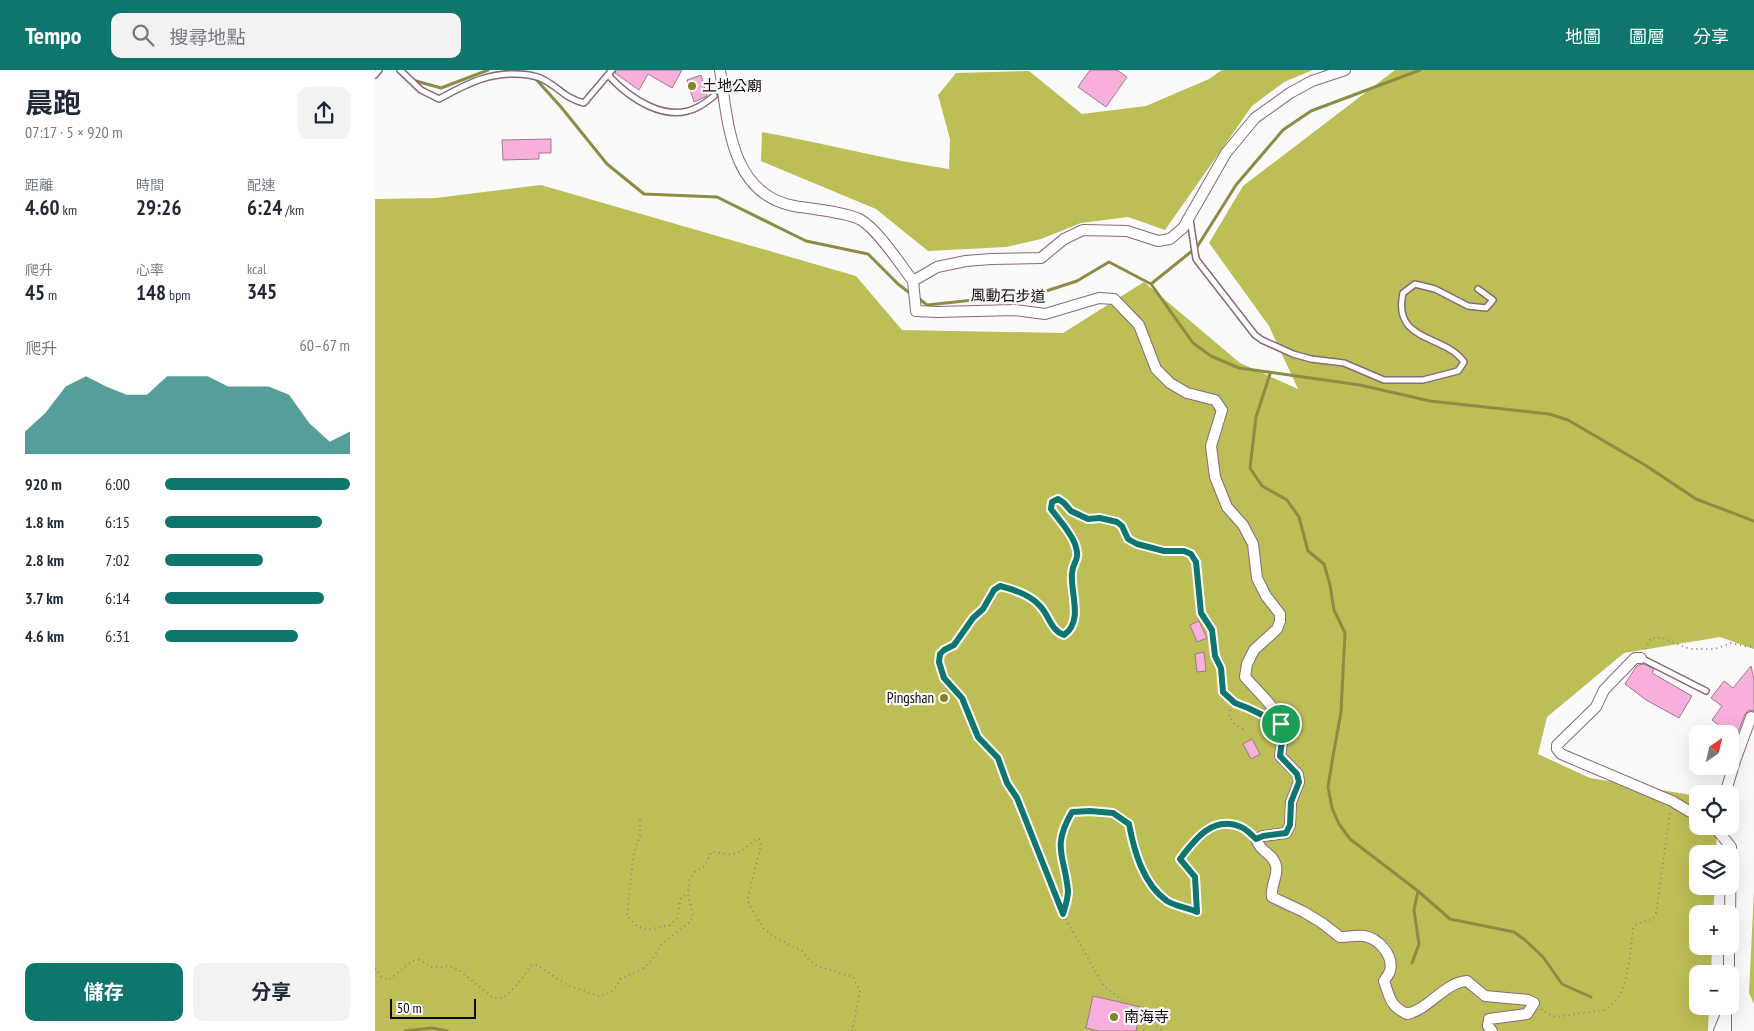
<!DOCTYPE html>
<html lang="zh-TW">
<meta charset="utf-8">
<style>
body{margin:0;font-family:"PT Sans Narrow","Noto Sans TC",sans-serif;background:#f2f2f3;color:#1f2937;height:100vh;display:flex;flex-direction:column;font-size:19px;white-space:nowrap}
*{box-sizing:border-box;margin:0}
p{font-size:16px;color:#747a83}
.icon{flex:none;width:28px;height:28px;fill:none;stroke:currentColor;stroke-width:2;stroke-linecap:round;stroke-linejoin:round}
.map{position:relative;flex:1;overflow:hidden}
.drawer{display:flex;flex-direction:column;background:#fff;width:375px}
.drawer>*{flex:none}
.needle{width:32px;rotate:34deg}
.fabs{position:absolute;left:1314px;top:655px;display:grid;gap:10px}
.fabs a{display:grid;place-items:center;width:50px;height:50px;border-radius:10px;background:#fff;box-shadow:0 5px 20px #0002;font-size:25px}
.scale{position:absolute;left:15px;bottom:12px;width:86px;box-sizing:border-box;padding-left:5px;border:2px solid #13080f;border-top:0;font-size:14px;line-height:18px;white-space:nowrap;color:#13080f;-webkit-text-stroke:4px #fafafa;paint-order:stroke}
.pin{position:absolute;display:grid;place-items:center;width:42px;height:42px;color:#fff;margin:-21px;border:2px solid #fff;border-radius:50%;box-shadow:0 1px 5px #0007}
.round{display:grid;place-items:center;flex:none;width:52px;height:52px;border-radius:10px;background:#f2f2f3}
.summary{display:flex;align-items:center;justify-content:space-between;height:85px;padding:0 25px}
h1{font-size:28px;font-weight:700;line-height:38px}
.figures{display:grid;grid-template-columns:repeat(3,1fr);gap:8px;height:85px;padding:5px 25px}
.figures div{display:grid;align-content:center}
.figures b{font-size:21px;font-weight:700}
.figures small{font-size:14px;font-weight:400}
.figures p{font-size:14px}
.chart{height:140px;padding:10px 25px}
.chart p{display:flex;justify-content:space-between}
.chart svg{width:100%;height:90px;margin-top:5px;fill:#0f766e;opacity:.7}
.action{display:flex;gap:10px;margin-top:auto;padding:10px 25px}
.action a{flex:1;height:58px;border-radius:10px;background:#0f766e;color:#fff;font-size:20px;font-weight:700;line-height:58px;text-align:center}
.action a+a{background:#f2f2f3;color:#1f2937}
ul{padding:0 25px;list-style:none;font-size:16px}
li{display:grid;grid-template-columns:80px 60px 1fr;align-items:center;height:38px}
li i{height:12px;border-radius:6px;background:#0f766e}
header{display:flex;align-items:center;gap:30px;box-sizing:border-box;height:70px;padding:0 25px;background:#0f766e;color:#fff}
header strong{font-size:24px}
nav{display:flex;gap:28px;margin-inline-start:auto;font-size:18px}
.search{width:350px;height:45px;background:#f2f2f3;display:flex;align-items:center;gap:12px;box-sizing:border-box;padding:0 18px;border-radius:10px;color:#747a83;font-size:19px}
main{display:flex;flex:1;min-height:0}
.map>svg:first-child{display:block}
.forest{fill:#bdbe56}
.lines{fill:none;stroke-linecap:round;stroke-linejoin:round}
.stream{stroke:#8e8b44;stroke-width:3}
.building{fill:#f8afdb;stroke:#9c7a8e}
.lane-casing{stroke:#89687c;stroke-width:8}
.street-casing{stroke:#89687c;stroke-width:12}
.path{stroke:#8b8589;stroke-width:2;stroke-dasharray:1 4;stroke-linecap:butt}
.lane{stroke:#fff;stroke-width:5}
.street{stroke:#fff;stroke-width:10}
.route-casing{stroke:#fff;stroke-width:10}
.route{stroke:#0f766e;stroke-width:6}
.poi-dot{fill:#82832c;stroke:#fafafa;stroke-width:2}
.labels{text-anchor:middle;stroke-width:4.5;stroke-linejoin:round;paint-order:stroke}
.poi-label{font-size:15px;fill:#13080f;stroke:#fafafa;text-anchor:start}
.street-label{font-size:15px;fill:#13080f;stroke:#fafafa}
</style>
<header>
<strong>Tempo</strong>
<div class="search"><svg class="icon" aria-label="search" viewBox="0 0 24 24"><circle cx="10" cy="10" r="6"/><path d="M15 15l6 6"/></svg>搜尋地點</div>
<nav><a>地圖</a><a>圖層</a><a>分享</a></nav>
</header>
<main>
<section class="drawer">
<div class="summary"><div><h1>晨跑</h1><p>07:17 · 5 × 920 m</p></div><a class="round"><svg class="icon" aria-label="share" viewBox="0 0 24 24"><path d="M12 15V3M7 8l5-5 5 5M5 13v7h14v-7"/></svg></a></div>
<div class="figures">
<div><p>距離</p><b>4.60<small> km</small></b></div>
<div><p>時間</p><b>29:26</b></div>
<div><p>配速</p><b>6:24<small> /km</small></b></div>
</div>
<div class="figures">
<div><p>爬升</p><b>45<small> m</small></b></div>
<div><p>心率</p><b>148<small> bpm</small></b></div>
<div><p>kcal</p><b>345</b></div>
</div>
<div class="chart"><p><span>爬升</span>60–67 m</p>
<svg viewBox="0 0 160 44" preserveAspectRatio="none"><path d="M0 44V33L10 24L20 11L30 6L40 11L50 15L60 15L70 6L80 6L90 6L100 11L110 11L120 11L130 15L140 29L150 38L160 33V44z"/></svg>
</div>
<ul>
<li><b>920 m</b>6:00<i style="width:100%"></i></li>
<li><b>1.8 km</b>6:15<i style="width:85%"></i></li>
<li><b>2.8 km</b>7:02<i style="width:53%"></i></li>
<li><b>3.7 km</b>6:14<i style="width:86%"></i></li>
<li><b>4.6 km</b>6:31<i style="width:72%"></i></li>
</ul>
<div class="action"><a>儲存</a><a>分享</a></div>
</section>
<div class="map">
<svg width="1379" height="961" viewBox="0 0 1379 961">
<rect width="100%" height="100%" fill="#fafafa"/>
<!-- forest -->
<path class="forest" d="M847 0H938L909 12 877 36 790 160 753 147 706 153 666 169 631 177 553 181 501 139 386 91 387 62C450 73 511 90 574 99L575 69 563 25 581 3 654 1 707 44 771 36 834 9Z
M1020 0H1379V579L1345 567 1249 583 1172 647 1163 684 1215 708 1322 726V756H1342L1341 784H1322V816H1340L1338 844H1322V876H1337L1336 904H1322V936H1334L1333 961H0V129L61 128 166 115 481 206 527 260 688 263 769 212 865 293 923 319 894 256 834 173 868 116Z
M1379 820V934L1374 923Z"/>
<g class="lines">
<!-- stream -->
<path class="stream" d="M129 0 138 2
M159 7 186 37 232 94 269 124 342 127 431 171 493 184 523 214 536 224
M41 11 66 18 113 0
M776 214 822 177 861 115 908 60 936 41 1045 0
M542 227 552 235 665 223 702 211 734 192 776 214 818 273 836 286 864 298 985 315 1055 331 1174 344 1193 350 1270 395 1321 429 1379 451
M895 304 881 347 875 398 887 416 912 430 924 447 933 481 949 494 955 515 959 540 970 563 966 642 958 686 953 717 957 738 964 754 975 769 1043 821 1075 849 1139 862 1150 870 1168 887 1187 914 1216 927
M1037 893 1044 874 1039 840 1043 821
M30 961 57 958 72 961"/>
</g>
<!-- building -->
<path class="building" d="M241 0H307L297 18 273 4 264 20 240 3Z
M715 0H742L752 7 731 37 703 17Z
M326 5 332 26 319 32 312 10Z
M176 69V83H164V89L128 90 127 70Z
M824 551 832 568 822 572 815 555Z
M829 582 831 601 822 602 820 584Z
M1269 594 1279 599 1277 603 1317 626 1304 648 1271 630 1250 614 1261 597 1263 595Z
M1376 596 1379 609V641L1374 640 1370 644 1361 668 1337 650 1347 636 1336 628 1349 611 1358 618Z
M877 669 885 684 876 689 868 674Z
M718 926 766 937 761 961H724L711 958Z"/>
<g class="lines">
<!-- lane casing -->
<g class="lane-casing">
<path id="lane" d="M25 0 46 20 64 29C95 12 118 0 154 5 159 6 165 7 169 10 185 18 189 28 209 33L237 0
M0 5 4 0
M233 5C254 28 291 54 323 37 329 34 334 30 339 26
M815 149 821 189 880 265 887 270 918 284 936 289 969 293 1009 310H1048L1083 301 1089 292C1070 264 1017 273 1028 223L1040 214 1060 219 1093 236 1111 238 1118 230 1103 219
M1266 588 1331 621"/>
</g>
<!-- street casing -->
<g class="street-casing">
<path id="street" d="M345 0C353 52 355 124 419 136 436 139 472 142 486 150 502 159 526 195 538 211
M538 211 541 241 562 242 640 240 670 244 724 228 739 229 764 255 781 299 795 313 812 323 840 330 847 340 836 376 840 407 852 437 868 455 878 474 882 508 891 526 905 544V551L902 559 879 580 872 594 870 607C883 622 907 642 908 662 908 670 906 679 905 686L923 704 924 712 916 732 915 755 911 763 888 766 881 769C887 784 894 781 899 791 906 802 895 815 897 827L929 842 947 853 965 867C973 867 981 865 989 866 1003 868 1019 885 1015 901 1014 904 1011 908 1009 911 1015 928 1015 936 1032 944 1055 939 1068 913 1092 911L1110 926 1153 930 1159 933 1152 944 1114 949 1113 956 1117 961
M538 211 562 197 591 191 616 189 666 188 689 169 708 160 752 161 783 171 795 169 808 158 851 83 880 48 915 23 937 11 970 0
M1266 588H1260L1229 620 1221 637 1182 675V679L1186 684 1297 731 1322 746
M1350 724 1360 691 1376 647
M1339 756 1356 777 1355 846
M1354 904V876
M1344 961 1351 944V961"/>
</g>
<!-- path -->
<path class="path" d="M1270 579 1276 568H1287L1315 579H1340L1356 573 1379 578
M577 618 587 628 603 667 623 688 633 714 642 728 688 844 728 915 751 933
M555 629 577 618 569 607 564 592 565 584 569 580 579 575 598 548 608 539 619 520 625 516C637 519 655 525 664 535 674 544 675 559 689 565 709 551 695 522 697 503 698 490 706 491 700 474 695 461 684 450 675 439L677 433 683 429 689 433 696 441 713 449 725 447 742 452 747 456 753 469 762 474 789 481H809L819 488 823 500 826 543 837 560 840 586 846 598 848 622 860 633
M868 659 860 654 854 647 856 637 860 633 888 645
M265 750V766L258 786 252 846 262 856 272 860 295 855 302 848 306 828 313 824
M688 844C690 837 693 829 693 821 690 786 676 778 697 742L715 741 738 743 754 754C759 781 768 814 792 831 800 836 813 838 822 842L820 807 805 789C821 767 846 738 874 763
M0 898 7 907 14 910 37 891 44 890 59 898 74 896 84 900 117 927C120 928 123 929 125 928 135 927 151 902 157 895H162L194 916 208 920 222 926 235 923 241 917 245 909 267 899 277 890 286 875 315 852 318 845 313 824 314 811 320 802 330 796 336 782C343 782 352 785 357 784 366 783 374 775 381 769H384L386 775 373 828 374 834 388 858 398 866 427 881 434 890 442 896 478 907 485 921 477 961
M1166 939 1173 944 1181 947 1229 940C1255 928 1254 884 1258 859L1261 854 1278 849 1281 843 1295 743
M765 945 789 961
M765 945 769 961"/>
<!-- lane -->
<use href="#lane" class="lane"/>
<!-- street -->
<use href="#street" class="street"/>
</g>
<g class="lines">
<!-- route casing -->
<g class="route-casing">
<path id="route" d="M683 429 689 433 696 441 713 449 725 448 742 452 747 456 753 469 762 474 789 481H809L816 484 821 492 826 543 837 560 840 586 846 598 848 622 860 633 873 638 906 654 908 662 905 686 922 704 924 712 916 732 915 755 911 763 888 766 881 769C877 765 871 759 866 757 838 745 820 769 805 789L820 807 822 842C813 838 800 836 792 831 768 814 759 781 754 754L738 743 715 741 697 742C676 778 690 786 693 821 693 829 690 837 688 844L642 728 632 713 623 688 603 667 587 628 569 608 564 592 565 584 569 580 579 575 598 548 608 539 619 520 625 516C637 519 655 525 664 535 674 544 675 560 689 565 709 551 695 523 697 503 698 490 706 491 700 474 695 461 684 450 676 439L677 432Z"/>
</g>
<!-- route -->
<use href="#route" class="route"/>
</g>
<!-- markers -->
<g class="poi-dot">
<circle cx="317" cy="16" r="5"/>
<circle cx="569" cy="628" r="5"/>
<circle cx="739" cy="947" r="5"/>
</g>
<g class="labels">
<!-- poi labels -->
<g class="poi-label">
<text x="327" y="21">土地公廟</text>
<text x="559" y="633" text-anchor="end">Pingshan</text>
<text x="749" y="952">南海寺</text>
</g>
<!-- street labels -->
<g class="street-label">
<text transform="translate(633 226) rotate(1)" y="5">風動石步道</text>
</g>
</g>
</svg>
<div class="fabs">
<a><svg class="needle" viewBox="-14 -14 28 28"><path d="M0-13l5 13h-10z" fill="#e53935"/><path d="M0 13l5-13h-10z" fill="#747a83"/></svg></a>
<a><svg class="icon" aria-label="locate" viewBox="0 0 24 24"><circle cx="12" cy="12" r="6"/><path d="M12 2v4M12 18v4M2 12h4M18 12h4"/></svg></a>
<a><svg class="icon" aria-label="layers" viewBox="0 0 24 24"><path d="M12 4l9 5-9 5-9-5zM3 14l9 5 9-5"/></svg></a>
<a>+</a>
<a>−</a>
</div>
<div class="scale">50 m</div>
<div class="pin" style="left:906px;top:654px;background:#1e9e55"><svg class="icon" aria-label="arrive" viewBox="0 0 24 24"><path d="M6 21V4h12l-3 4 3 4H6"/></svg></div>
</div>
</main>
